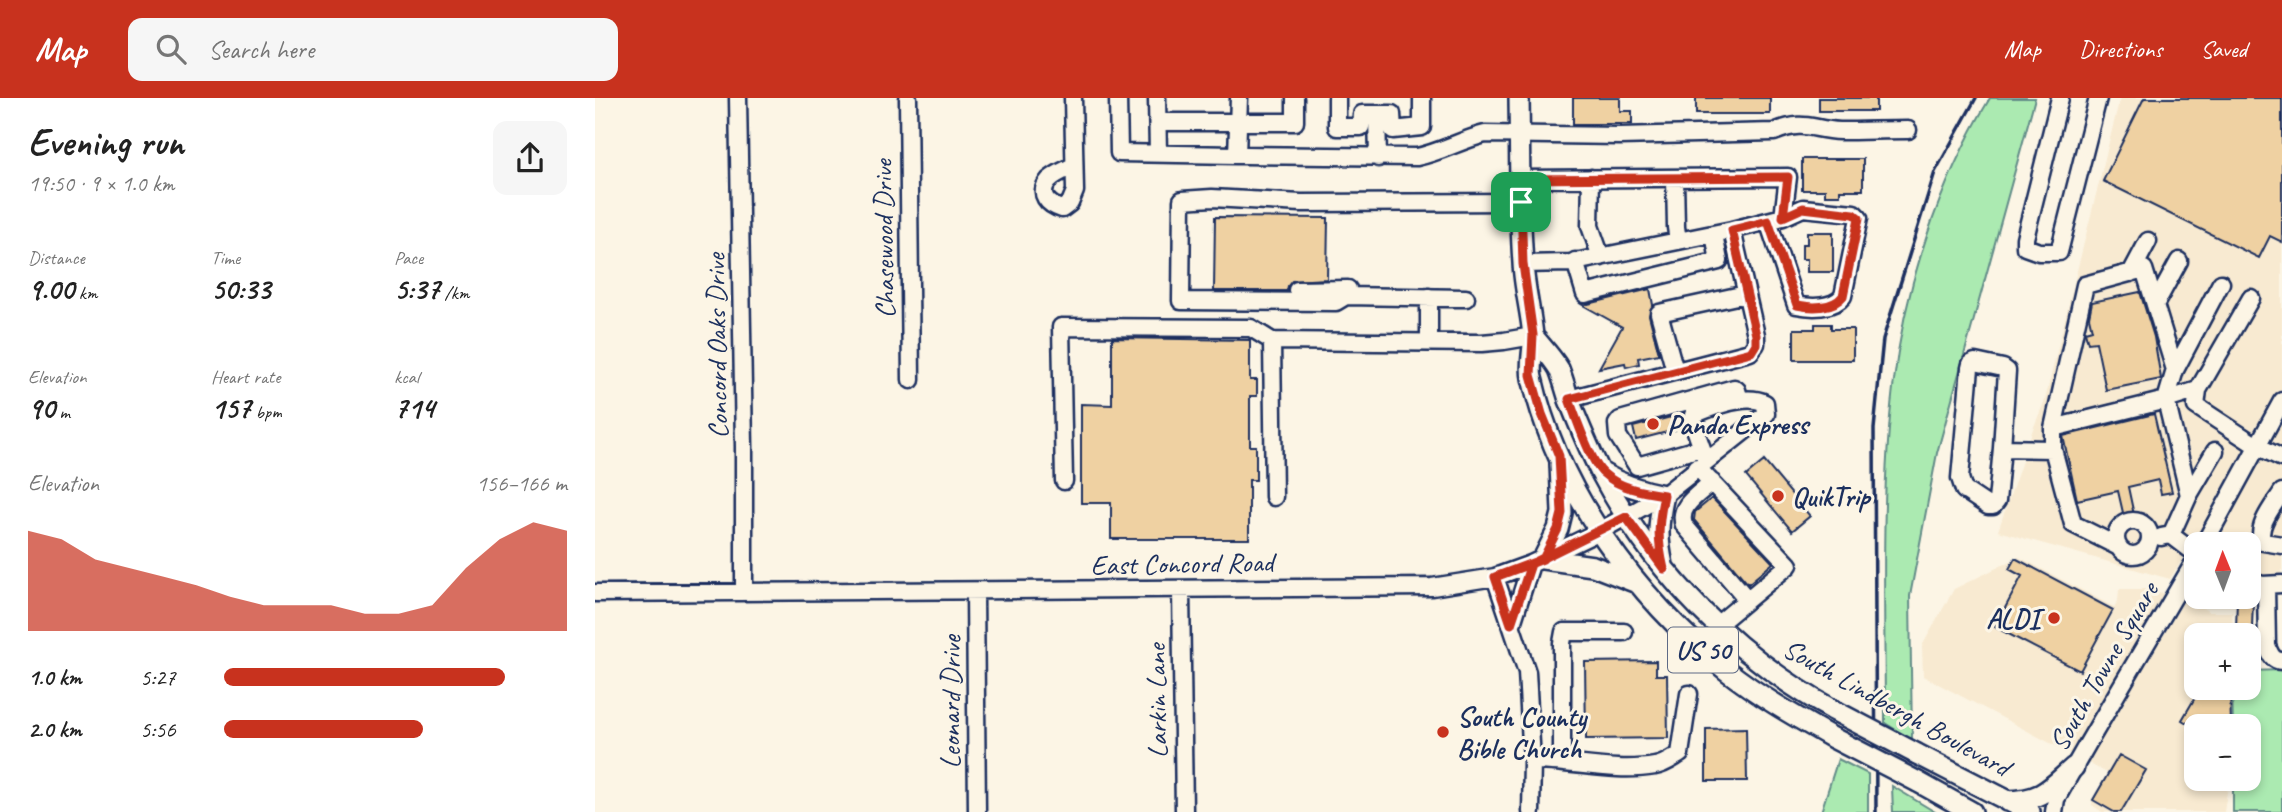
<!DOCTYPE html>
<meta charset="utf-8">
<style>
body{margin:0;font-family:Caveat,sans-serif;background:#f6f6f6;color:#222;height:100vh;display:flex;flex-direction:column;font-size:26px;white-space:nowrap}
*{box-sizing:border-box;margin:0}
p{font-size:23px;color:#767676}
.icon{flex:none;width:38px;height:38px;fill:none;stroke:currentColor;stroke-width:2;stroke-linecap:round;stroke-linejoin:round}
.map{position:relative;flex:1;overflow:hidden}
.side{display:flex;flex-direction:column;background:#fff;width:595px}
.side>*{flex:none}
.needle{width:46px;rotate:359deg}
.buttons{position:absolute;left:1589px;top:434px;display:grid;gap:14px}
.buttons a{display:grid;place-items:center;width:77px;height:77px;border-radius:14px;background:#fff;box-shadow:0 4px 10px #0003;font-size:35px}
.pin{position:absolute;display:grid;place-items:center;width:60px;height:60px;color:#fff;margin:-30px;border-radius:14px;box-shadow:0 4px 10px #0006}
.round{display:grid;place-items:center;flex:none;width:74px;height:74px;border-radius:14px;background:#f6f6f6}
.head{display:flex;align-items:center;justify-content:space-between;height:119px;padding:0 28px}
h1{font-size:38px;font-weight:700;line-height:52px}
.metrics{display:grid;grid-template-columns:repeat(3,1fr);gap:10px;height:119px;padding:7px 28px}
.metrics div{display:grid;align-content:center}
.metrics b{font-size:30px;font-weight:700}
.metrics small{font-size:19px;font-weight:400}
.metrics p{font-size:19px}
.chart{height:196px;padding:14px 28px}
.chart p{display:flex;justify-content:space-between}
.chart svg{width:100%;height:126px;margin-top:7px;fill:#c8321e;opacity:.7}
ul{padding:0 28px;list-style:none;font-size:23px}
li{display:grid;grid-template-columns:112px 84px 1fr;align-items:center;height:52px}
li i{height:18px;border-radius:9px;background:#c8321e}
header{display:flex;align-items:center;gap:42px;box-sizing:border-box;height:98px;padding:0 35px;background:#c8321e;color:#fff}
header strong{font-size:33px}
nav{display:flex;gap:38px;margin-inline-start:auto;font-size:24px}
.search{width:490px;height:63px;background:#f6f6f6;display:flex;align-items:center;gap:18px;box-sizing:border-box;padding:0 24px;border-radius:14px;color:#767676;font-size:26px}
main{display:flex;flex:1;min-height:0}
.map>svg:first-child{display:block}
.built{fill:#f8ead1}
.green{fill:#abeab1;stroke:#638c88;stroke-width:2}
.building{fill:#efd1a2;stroke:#1b2f5e;stroke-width:2}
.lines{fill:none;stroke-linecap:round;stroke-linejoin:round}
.minor-casing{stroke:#1b2f5e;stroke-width:21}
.major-casing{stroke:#1b2f5e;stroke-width:24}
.minor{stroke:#fcf5e5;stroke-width:16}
.major{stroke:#fcf5e5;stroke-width:19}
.rail{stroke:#1b2f5e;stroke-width:3.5}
.major-bridge-casing{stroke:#1b2f5e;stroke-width:24;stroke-linecap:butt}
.major-bridge{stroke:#fcf5e5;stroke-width:19}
.route-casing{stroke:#fff;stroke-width:14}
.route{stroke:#c8321e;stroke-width:9}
.poi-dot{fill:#c8321e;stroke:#fcf5e5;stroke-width:2.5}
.labels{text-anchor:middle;stroke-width:6;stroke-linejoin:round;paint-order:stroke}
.shield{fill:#fcf5e5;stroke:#5e6a86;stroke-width:2}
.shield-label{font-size:26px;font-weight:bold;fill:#1b2f5e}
.street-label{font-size:28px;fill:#1b2f5e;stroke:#fcf5e5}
.poi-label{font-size:28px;font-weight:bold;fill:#1b2f5e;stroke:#fcf5e5;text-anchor:start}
</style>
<header>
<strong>Map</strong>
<div class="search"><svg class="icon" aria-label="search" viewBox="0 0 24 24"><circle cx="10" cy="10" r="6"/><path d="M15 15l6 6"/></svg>Search here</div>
<nav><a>Map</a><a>Directions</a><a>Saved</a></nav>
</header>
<main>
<section class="side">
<div class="head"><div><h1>Evening run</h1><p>19:50 · 9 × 1.0 km</p></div><a class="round"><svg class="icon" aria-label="share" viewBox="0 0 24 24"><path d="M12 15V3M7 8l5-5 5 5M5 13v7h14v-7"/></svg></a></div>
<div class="metrics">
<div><p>Distance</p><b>9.00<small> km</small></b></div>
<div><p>Time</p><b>50:33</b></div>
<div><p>Pace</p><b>5:37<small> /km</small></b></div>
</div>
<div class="metrics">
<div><p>Elevation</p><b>90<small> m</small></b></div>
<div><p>Heart rate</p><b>157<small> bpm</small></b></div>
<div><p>kcal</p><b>714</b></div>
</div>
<div class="chart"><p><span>Elevation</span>156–166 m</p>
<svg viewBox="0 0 160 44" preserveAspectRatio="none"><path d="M0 44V9L10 12L20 19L30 22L40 25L50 28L60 32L70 35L80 35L90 35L100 38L110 38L120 35L130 22L140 12L150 6L160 9V44z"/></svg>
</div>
<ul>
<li><b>1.0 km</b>5:27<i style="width:82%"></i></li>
<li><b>2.0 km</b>5:56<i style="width:58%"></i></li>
</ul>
</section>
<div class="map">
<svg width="1687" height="714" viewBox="0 0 1687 714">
<rect width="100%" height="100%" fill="#fcf5e5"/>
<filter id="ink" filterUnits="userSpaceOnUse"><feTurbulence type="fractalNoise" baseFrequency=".0143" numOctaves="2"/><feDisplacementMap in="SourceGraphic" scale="14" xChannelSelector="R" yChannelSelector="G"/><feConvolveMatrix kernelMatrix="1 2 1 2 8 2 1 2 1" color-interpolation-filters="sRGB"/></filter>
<g filter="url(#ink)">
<!-- built -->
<path class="built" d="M1525 0H1687V480L1662 478 1654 474V446H1611L1599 442 1575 481 1403 433 1438 331 1450 302Z
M1424 459 1519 509 1523 503 1524 491H1550L1595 501 1614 514H1637L1638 537H1601V590H1637V628H1601V681H1634L1629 714H1507L1497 707V703L1512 675 1328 578 1327 548 1359 491Z"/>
<!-- green -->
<path class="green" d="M1395 0H1440L1342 355 1315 498 1317 642 1290 625C1290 514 1285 401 1298 290 1309 191 1343 86 1395 0Z
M1687 572V714H1638V681H1654V628H1638L1637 590H1654V573Z
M1243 661 1273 676V714H1226Z
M1297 688 1340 714H1298Z"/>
<!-- building -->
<path class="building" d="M978 0H1025V13H1037V26H978Z
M1101 0H1175V16H1101Z
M1224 0H1281V13H1224Z
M1549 0H1687V144L1675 138 1664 160 1508 83Z
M1207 61H1268V92H1245V97H1230V92H1207Z
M620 119 733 120 732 181 697 183 693 188 692 193H619Z
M1212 134H1238V174H1212V161H1207V146H1212Z
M1055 191 1058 207 1054 217 1064 256 1043 260 1044 266 1031 269 1030 265 1004 270 1027 229 984 205 993 206Z
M1545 194 1559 239 1566 281 1511 292 1501 244 1493 245 1490 234 1497 232 1494 219 1497 204Z
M1220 226H1236V231H1258V262H1199V231H1220Z
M517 240 655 242V282H662V298H655V348H661V382H654V441H516V405H486V306L517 307Z
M1559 316 1577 394 1566 396 1563 382 1533 389 1539 417 1529 419 1523 393 1482 402 1468 338Z
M1076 319 1080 332 1041 342 1038 329Z
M1169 363 1215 418 1197 433 1151 378Z
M1117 400 1178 465 1153 486 1099 422 1100 414Z
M1420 460 1518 512 1485 573 1400 529 1427 478 1414 471Z
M1642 501H1658L1657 530 1641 531Z
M1061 563V577H1072L1073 640 991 641 990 564Z
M1601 590H1635L1636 628H1597L1587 622 1601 598Z
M1151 630 1152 683H1111V631Z
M1524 657 1551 672 1526 714H1519L1498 702Z"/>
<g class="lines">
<!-- minor casing -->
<g class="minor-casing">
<path id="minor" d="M143 0 149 349V494
M313 0 316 282
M478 0 480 93 475 105 467 111C453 107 442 96 454 82 460 76 470 72 478 68
M523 0 524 55 642 57
M562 0 563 55
M644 0 642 57H651L822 59C846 54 866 42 890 36L1025 38 1179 34C1211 21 1216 32 1245 33 1268 33 1290 32 1313 32
M742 0V29H766L767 16H782
M1465 0 1430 140V149L1444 154H1464L1503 0
M563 24H700V0
M783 60 782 16H797L798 32 827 29V0
M996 80 995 128 1006 159
M1080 80 1081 129 1083 143
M926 81 1193 79 1188 119 1137 132
M1173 123 1201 207C1216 210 1238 211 1248 198L1264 120 1259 115 1208 110 1188 119
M980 163 990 196 1124 163 1119 136
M928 166 975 165 1137 132 1161 237V246L1155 254 974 301
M1536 175 1553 143
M702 192 753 191
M871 200 751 198 741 204 586 203 587 102 617 100 706 105 926 104
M1560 207 1584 163
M677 243 679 399
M834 244V199
M1080 273 1064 215 1151 196
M1603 292 1601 308 1662 348 1687 360
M1571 302 1603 292 1656 200
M1571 302 1580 272 1626 185
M1458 330 1490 187 1549 171 1580 272
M1106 350 1042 368 1023 338 1022 326 1025 322 1139 290 1142 292 1145 302
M1407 350 1402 403 1398 408H1393L1369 392 1365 380 1375 270 1376 266 1380 264 1408 270 1412 273 1407 350 1458 351
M1102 369 1194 467 1122 527
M469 383 466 229 656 230 677 243 887 245 909 243 938 238
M1117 384C1104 396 1082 408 1089 427L1152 501
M1687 394C1679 407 1660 429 1668 444L1687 447
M1594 397 1620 353
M1521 440a17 17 0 1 1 34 0a17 17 0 1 1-34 0Z
M1566 439 1576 437 1601 456
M1609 446 1687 303
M1524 449 1478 426 1458 351V330L1571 302 1594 397 1576 437
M900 479 932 574 937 663 936 714
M1654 482 1667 487 1687 486
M1671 487 1672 548C1675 556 1678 563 1687 563
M586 492 589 714
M380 493 382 714
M0 495 837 489 900 479 936 466 1005 433 1069 397 1171 316 1170 305C1151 295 1117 309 1098 317L1097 322 1111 362
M917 526 936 466
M937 663C977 663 1020 675 1060 668 1069 667 1078 660 1085 656L1094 596
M967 664V545L969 534H1029
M1459 714 1461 701 1493 645 1601 461"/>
</g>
<!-- major casing -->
<g class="major-casing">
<path id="major" d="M924 0C925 55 924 110 928 165 929 189 936 214 938 238 939 252 934 267 937 280 963 394 1042 500 1131 572 1164 598 1201 619 1238 640
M938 238C946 248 957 259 964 271 968 281 971 292 974 302 984 327 994 351 1006 375 1058 474 1140 558 1238 612
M965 366 967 415 963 431 948 461 998 468 1042 485
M1007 375C1027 387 1046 393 1069 397 1063 424 1062 440 1068 467
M1322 656 1435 714
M1323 684 1377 714
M1412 703C1448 702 1454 691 1479 669"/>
</g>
<!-- minor -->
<use href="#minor" class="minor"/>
<!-- major -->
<use href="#major" class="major"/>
<!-- rail -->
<path class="rail" d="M1281 714 1279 331 1288 241 1340 74 1381 0"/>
<!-- major-bridge casing -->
<g class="major-bridge-casing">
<path id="major-bridge" d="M1238 612 1322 656
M1238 640 1323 684"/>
</g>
<!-- major-bridge -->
<use href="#major-bridge" class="major-bridge"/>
</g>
</g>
<g class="lines" filter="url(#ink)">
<!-- route casing -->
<g class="route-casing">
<path id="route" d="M926 104 928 166 938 237 936 277 947 316 964 358 967 415 963 431 948 461 900 479 916 526 936 466 1031 419 1069 471C1062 442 1063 426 1069 397 1048 394 1024 390 1008 375 996 365 980 317 974 301L1156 254 1161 246V237L1137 132 1173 123 1202 207C1216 210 1238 211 1248 198L1264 120 1259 116 1208 110 1188 119 1193 79 926 81V104"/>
</g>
<!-- route -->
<use href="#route" class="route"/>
</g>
<!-- markers -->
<g class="poi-dot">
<circle cx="1058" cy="326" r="7"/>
<circle cx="1183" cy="398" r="7"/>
<circle cx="1459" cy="520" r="7"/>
<circle cx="848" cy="634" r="7"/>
</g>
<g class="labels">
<!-- shield labels -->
<rect class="shield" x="1073" y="529.5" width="70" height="45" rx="5"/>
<g class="shield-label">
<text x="1108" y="561">US 50</text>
</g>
<!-- street labels -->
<g class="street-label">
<text transform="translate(288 141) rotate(-91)" y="10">Chasewood Drive</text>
<text transform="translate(121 248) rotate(-91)" y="10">Concord Oaks Drive</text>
<text transform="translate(587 465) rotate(-1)" y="10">East Concord Road</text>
<text transform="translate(1508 568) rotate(-60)" y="10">South Towne Square</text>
<text transform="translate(561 603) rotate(-91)" y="10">Larkin Lane</text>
<text transform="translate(355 604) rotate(-90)" y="10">Leonard Drive</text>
<text transform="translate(1302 609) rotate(29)" y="10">South Lindbergh Boulevard</text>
</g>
<!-- poi labels -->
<g class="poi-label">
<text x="1072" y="336">Panda Express</text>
<text x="1197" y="408">QuikTrip</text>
<text x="1445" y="530" text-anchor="end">ALDI</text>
<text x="862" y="628">South County<tspan x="862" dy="32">Bible Church</tspan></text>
</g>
</g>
</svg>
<div class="buttons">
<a><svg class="needle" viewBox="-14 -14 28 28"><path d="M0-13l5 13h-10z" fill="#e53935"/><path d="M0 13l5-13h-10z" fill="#767676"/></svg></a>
<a>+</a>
<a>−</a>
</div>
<div class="pin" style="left:926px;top:104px;background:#1e9e55"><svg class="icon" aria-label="arrive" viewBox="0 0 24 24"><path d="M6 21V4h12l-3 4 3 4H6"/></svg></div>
</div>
</main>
